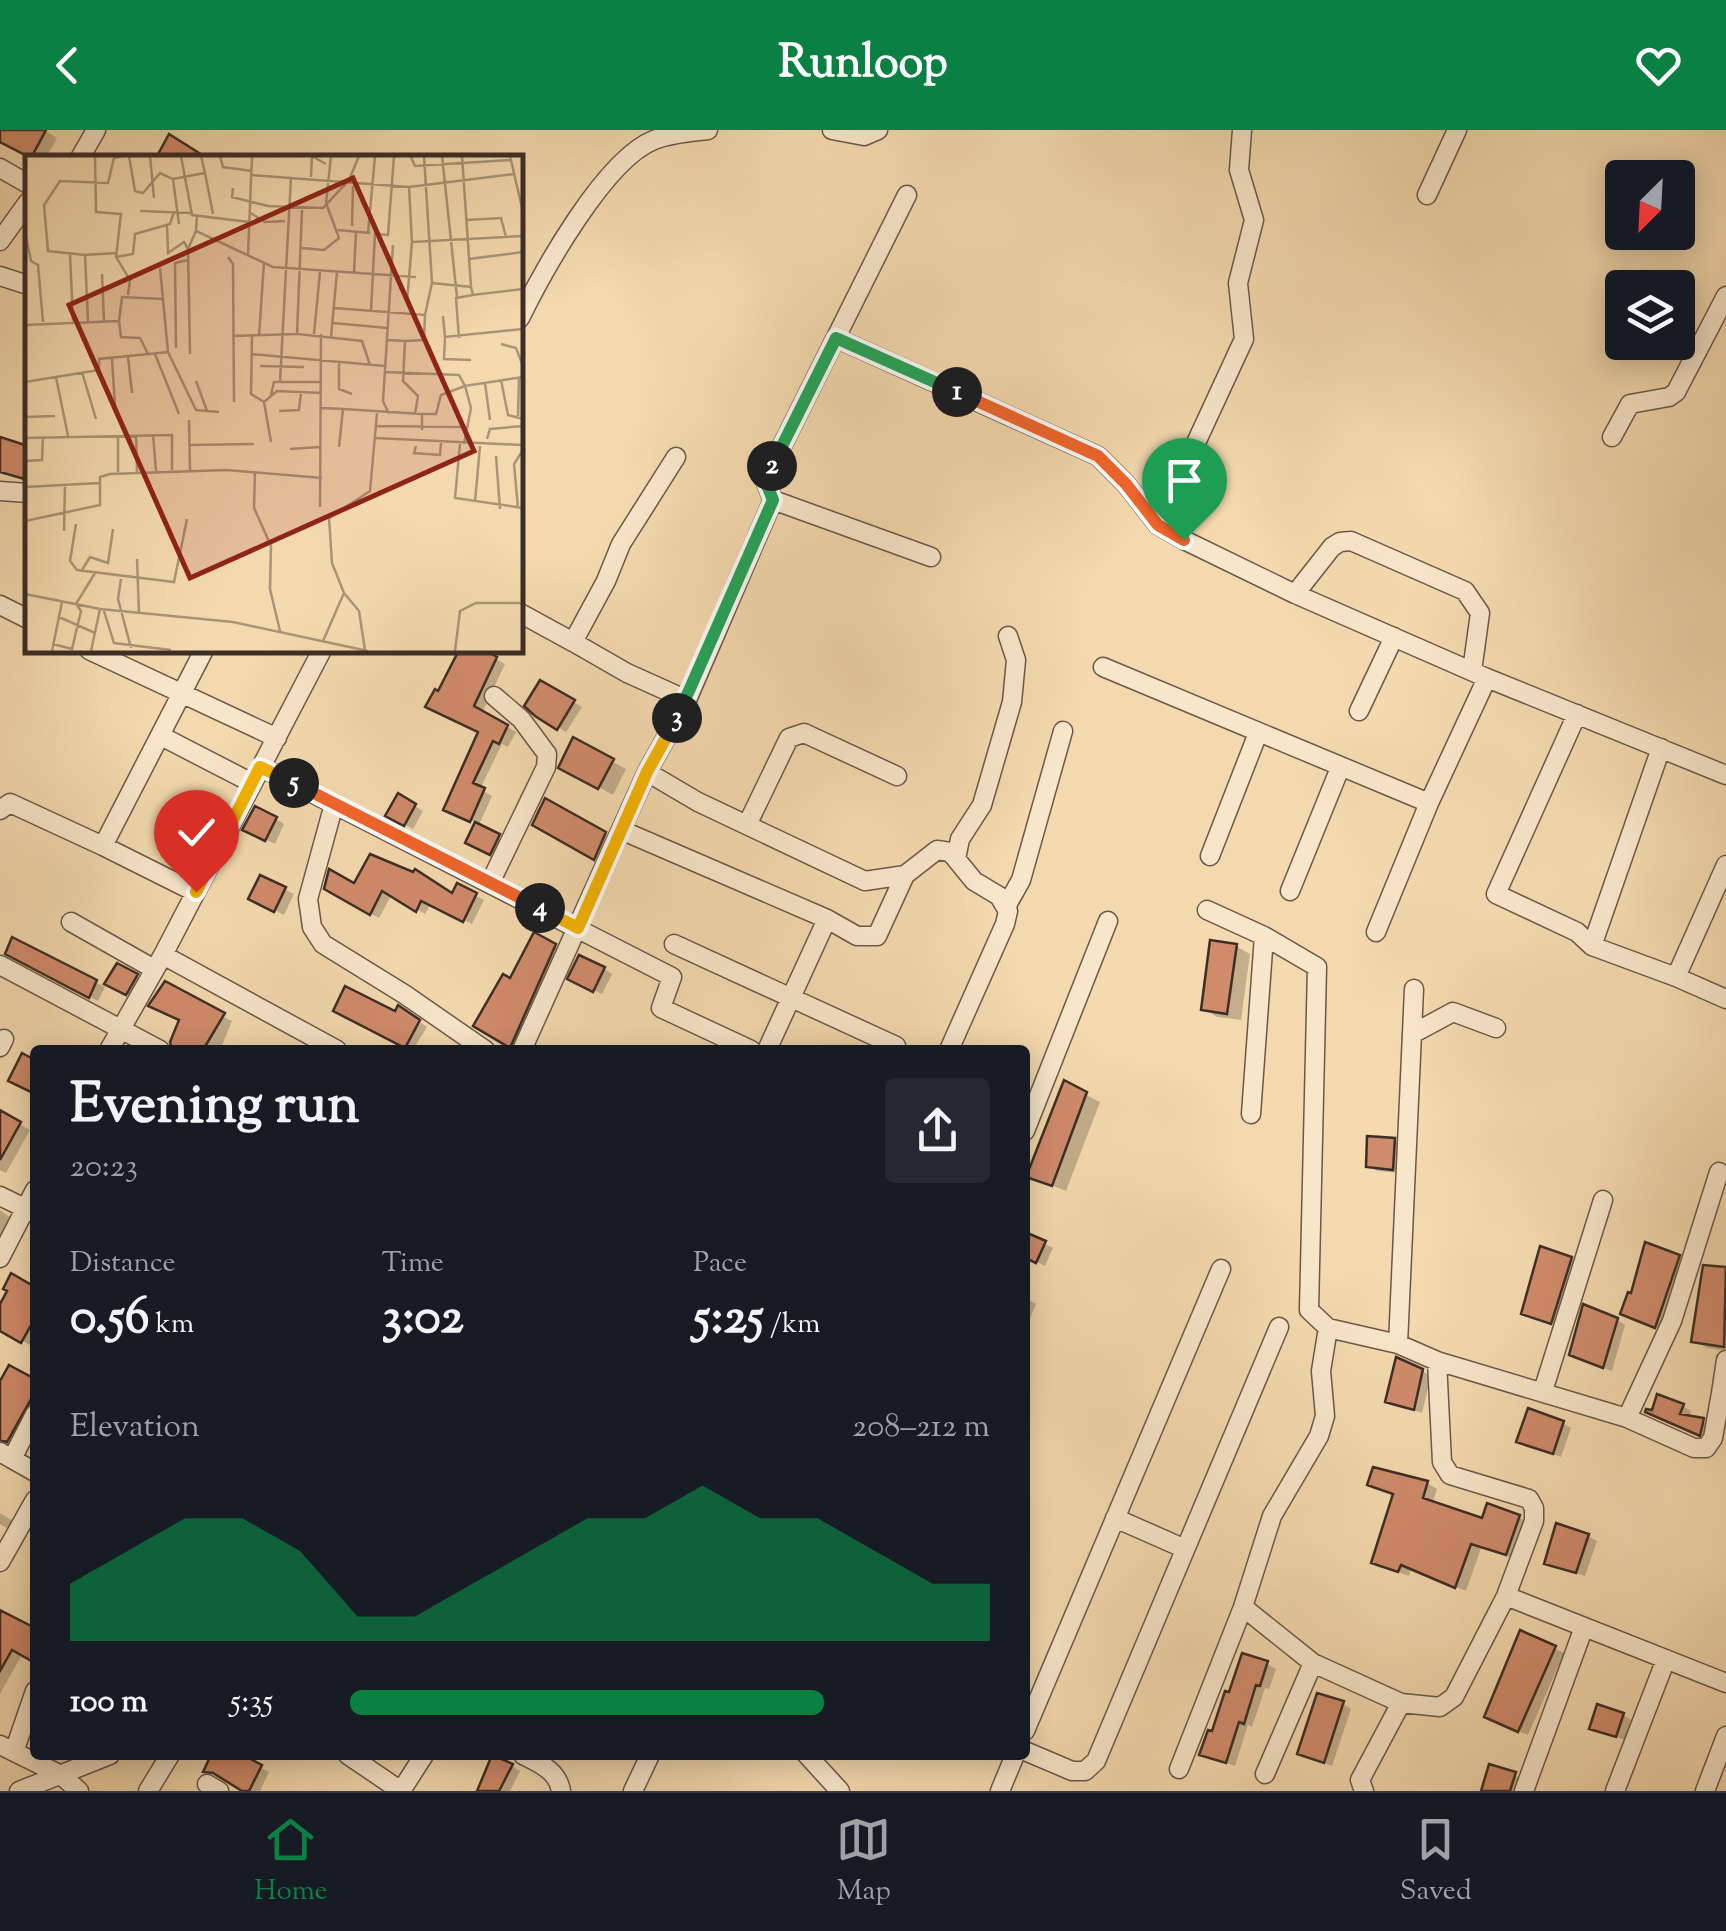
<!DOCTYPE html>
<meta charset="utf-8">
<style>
body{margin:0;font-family:"Sorts Mill Goudy",serif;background:#242831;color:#f1f3f6;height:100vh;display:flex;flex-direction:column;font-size:38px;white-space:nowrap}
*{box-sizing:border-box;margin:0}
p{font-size:32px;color:#9ea1a6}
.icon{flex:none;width:55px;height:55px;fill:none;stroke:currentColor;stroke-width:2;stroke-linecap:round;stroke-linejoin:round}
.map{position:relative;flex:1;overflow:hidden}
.side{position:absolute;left:30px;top:915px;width:1000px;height:715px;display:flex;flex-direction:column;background:#171b24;border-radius:10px;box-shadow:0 5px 25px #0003}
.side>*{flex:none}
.needle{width:65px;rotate:204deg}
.fabs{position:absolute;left:1605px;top:30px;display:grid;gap:20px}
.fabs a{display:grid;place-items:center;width:90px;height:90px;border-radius:10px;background:#171b24;box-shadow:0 5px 25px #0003;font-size:50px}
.pin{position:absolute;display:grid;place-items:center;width:85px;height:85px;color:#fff;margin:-102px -42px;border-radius:50% 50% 50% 0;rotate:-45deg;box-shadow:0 0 10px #0007}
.pin .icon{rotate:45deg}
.km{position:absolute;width:50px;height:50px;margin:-25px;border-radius:50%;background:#222;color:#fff;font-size:28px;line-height:50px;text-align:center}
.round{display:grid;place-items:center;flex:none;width:105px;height:105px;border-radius:10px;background:#242831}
.overview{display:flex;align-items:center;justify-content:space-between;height:170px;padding:0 40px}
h1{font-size:55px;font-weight:700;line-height:75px}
.stats{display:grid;grid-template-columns:repeat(3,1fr);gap:15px;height:170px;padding:10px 40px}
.stats div{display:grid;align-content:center}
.stats b{font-size:50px;font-weight:700}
.stats small{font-size:28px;font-weight:400}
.stats p{font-size:28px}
.chart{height:280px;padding:20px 40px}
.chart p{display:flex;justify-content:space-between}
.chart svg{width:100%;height:180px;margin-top:10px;fill:#0b8043;opacity:.7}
ul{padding:0 40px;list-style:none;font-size:32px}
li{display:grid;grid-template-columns:160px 120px 1fr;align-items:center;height:75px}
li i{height:25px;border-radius:12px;background:#0b8043}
header{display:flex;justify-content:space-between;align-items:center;height:130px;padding:0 40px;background:#0b8043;color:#fff;font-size:45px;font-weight:700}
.menu{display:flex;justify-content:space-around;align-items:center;height:140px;border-top:2px solid #363941;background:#171b24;font-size:28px;color:#9ea1a6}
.menu a{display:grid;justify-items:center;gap:5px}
.menu .on{color:#0b8043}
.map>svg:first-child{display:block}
.shadow{fill:#0003}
.building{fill:#d08b6b;stroke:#3c2d26;stroke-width:2.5}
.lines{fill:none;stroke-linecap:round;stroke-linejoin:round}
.minor-casing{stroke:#6a5848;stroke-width:21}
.minor{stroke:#f8e6ca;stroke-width:18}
.split-1-casing{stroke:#fff;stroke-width:20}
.split-2-casing{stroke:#fff;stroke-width:20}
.split-3-casing{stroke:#fff;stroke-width:20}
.split-4-casing{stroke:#fff;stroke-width:20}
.split-5-casing{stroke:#fff;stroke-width:20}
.split-6-casing{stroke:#fff;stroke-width:20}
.split-1{stroke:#f0652b;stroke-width:12}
.split-2{stroke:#22a559;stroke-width:12}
.split-3{stroke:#22a559;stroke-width:12}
.split-4{stroke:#f5b400;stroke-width:12}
.split-5{stroke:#f0652b;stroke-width:12}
.split-6{stroke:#f5b400;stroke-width:12}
.inset-road{fill:none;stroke:#aa9478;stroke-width:2.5}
.view{fill:#8f2418;fill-opacity:0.15;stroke:#8f2418;stroke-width:5}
.inset-edge{fill:none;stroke:#3c2d26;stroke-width:5}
</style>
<header><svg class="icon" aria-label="back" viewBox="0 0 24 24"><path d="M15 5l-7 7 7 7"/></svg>Runloop<svg class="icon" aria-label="heart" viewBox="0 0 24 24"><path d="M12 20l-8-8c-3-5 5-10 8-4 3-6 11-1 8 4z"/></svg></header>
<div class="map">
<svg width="1726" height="1661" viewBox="0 0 1726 1661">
<rect width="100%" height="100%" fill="#f4d9ae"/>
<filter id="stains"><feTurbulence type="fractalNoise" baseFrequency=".002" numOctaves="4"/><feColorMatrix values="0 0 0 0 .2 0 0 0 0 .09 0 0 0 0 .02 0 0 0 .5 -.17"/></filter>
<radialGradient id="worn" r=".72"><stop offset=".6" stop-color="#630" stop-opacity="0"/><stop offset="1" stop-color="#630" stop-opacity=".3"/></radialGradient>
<!-- shadow -->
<path class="shadow" d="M0 0H44L57 8 46 28H33L0 9Z
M457 520H480L505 534 482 583 516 602 508 617 502 614 480 659 492 666 478 697 507 712 499 727 476 716 477 693 455 684 481 601 429 576 458 528 454 526Z
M541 553 582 577 566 602 536 584Z
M574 611 626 639 613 665 562 637Z
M399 667 423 681 413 699 388 685Z
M546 672 614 709 603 732 535 694Z
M276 689 284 694 275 714 254 704Z
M261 748 294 764 284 785 260 773Z
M355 756 453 766 458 757 484 770 472 794 431 774 425 784 392 764 379 788 327 758Z
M535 805 563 821 518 920 476 895 511 851Z
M13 811 105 857 98 871 8 823Z
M1236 816 1250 824 1241 890 1217 887 1204 879Z
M118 836 145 851 135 868 108 853Z
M604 839 612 844 602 864 579 853Z
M163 856 232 891 220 920H174L182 890Z
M337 880 407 883 427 897 413 920Z
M1065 954 1100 972 1066 1061 1029 1046Z
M0 983 30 1000 6 1043 0 1040Z
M1394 1010 1403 1015 1401 1043 1377 1041 1368 1036Z
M0 1080 17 1092 7 1112 0 1109Z
M1025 1104 1053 1118 1045 1136 1025 1125Z
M1679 1127 1687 1132 1664 1200 1632 1188Z
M1571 1129 1579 1134 1560 1197 1532 1188Z
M1705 1138 1726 1140V1221L1707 1218 1694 1211Z
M35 1160V1207L30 1215 0 1198V1179Z
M1025 1168 1036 1174 1025 1200Z
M1617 1190 1625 1195 1612 1241 1580 1229Z
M1422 1241 1431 1246 1422 1283 1388 1271Z
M0 1251 35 1252V1281L16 1315 4 1314 0 1318Z
M1683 1276 1691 1281 1689 1288 1712 1295 1708 1308 1656 1286Z
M1563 1293 1571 1298 1561 1327 1528 1315Z
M1427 1353 1437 1359 1432 1374 1484 1392 1519 1387 1529 1393 1516 1429 1481 1418 1466 1461 1411 1439 1409 1446 1384 1437 1395 1365 1370 1354Z
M0 1383 18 1394 14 1402 0 1394Z
M1588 1406 1597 1411 1585 1446 1547 1433Z
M0 1483 35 1503V1530L23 1523 0 1564Z
M1522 1503 1564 1523 1528 1605 1496 1591Z
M1267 1534 1276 1539 1269 1559 1265 1558 1252 1597 1248 1595 1235 1636 1211 1628 1213 1604 1231 1565Z
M1343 1574 1351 1579 1332 1636 1300 1623Z
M1623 1585 1631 1590 1625 1610 1592 1598Z
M214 1625 243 1628 269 1642 260 1661H244L223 1647 207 1641Z
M495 1626 520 1641 510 1661H479Z
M1515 1645 1523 1650 1519 1661H1490Z"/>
<!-- building -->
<path class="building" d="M0 0H46L31 28 0 12Z
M169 4 207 28H156Z
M0 307 28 316V350L0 342Z
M459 520H485L497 527 474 576 508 595 499 614 493 611 473 653 485 658 470 692 443 680 478 602 425 577 435 559 438 561Z
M540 550 575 570 557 600 535 586 524 576Z
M573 607 614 629 598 659 558 638Z
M398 663 416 674 404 696 385 686Z
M545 668 606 702 594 730 532 695Z
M255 676 277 687 265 711 242 700Z
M475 692 500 704 490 725 465 713Z
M370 724 413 742 415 739 452 763 457 753 477 763 463 792 421 771 416 782 382 761 370 785 324 759 329 739 354 753Z
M260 745 286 757 274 782 248 769Z
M534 802 556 814 510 918 473 896 503 844 510 848Z
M12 807 97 850 89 868 5 824Z
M1210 810 1237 814 1227 884 1201 880Z
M579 825 605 837 593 862 567 849Z
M117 833 138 844 126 865 104 854Z
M165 851 225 883 203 920H172L170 912 179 890 148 876Z
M345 856 395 881 398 875 420 890 405 918 333 881Z
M22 923 35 930V964L8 951Z
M1064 950 1087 962 1052 1056 1026 1047Z
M0 980 21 992 0 1030Z
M1367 1006 1395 1008 1393 1040 1366 1037Z
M1025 1102 1046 1111 1036 1133 1025 1128Z
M1645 1112 1680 1125 1655 1198 1620 1184 1628 1162 1631 1163Z
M1540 1116 1572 1127 1551 1194 1521 1184Z
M1703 1135 1726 1137 1724 1217 1691 1212Z
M11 1143 35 1157V1188L21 1213 0 1201V1174L7 1161 3 1159Z
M1583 1174 1618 1188 1603 1238 1569 1225Z
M1396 1227 1423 1239 1414 1280 1385 1272Z
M9 1235 35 1249V1262L7 1312 0 1310V1251Z
M1657 1264 1684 1274 1680 1284 1704 1288 1700 1306 1645 1282 1646 1279 1652 1280Z
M1528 1278 1564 1291 1553 1324 1516 1312Z
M1373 1337 1428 1351 1423 1368 1482 1388 1487 1373 1520 1385 1506 1425 1471 1414 1455 1458 1401 1435 1398 1442 1371 1433 1393 1364 1367 1355Z
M1556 1393 1589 1404 1576 1443 1544 1434Z
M0 1480 35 1498V1533L12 1520 0 1541Z
M1520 1500 1556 1516 1518 1602 1484 1587Z
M1242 1523 1268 1531 1260 1556 1256 1555 1244 1594 1239 1592 1226 1633 1199 1625 1208 1600 1212 1601 1225 1561 1229 1562Z
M1317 1563 1344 1571 1324 1633 1297 1624Z
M1597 1574 1624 1583 1616 1607 1589 1599Z
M211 1625H243L262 1635 249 1661H242L213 1643 203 1642Z
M492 1625 513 1634 499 1661H477Z
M1489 1634 1516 1642 1510 1661H1481Z"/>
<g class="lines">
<!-- minor casing -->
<g class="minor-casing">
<path id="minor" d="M832 0 864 6 878 0
M80 28 96 0
M0 38 28 54
M907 65 765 350 773 370 931 427
M1427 65 1457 0
M0 111 28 72
M0 146 28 155
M520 188C543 141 605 29 654 10 671 3 691 2 708 0
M836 208 1098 326 1126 354 1158 395 1184 410 1295 464 1487 548 1726 645
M1612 307 1630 274 1669 267 1676 262 1726 166
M676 327 621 414 606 451 573 512 627 543 687 570
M0 361 28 363
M1158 395 1244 209 1238 153 1254 90 1239 40 1242 0
M1295 464 1332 417 1340 412 1351 411 1465 461 1480 483 1472 541
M0 475 28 489
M520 483 573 512
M89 520 277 608
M1103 537 1429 673
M1359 581 1394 507
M1577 584 1496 764 1577 802 1592 816 1676 847 1726 869
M161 606 252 653
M261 637 672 847 661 878 751 920
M647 642 698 672 865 751 905 745 937 720 950 722 956 729
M334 674 308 769 312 797 323 814 404 864 485 920
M0 680 10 673 103 716
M747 695 789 608 804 603 897 646
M621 700 827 789 857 806H877L905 745
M1210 726 1258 603
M490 753 546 637 547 624 521 589 494 566
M1290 761 1340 638
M195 762 103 716 204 520
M1007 775 1021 750 1063 601
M1207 780 1264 806 1317 837 1309 1180 1328 1198 1398 1214 1437 1231 1627 1288 1694 1318H1706L1713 1308 1721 1263 1726 1264
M71 792 154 839
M1376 802 1429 673 1487 548
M674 814 896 916
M1592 816 1661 618
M163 825 337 920
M0 835 160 920
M1676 847 1726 735
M1414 903 1453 882 1496 898
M0 917 4 909
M109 920 163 825 322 520
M522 920 647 642 687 570 773 370
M767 920 827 789
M949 920 1005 794 1008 781 999 766 974 751 956 729 960 709 982 675 1012 572 1016 530 1008 506
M1251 984 1264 806
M1025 1001 1108 791
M0 1066 35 1083
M0 1128 35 1060
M1398 1214 1414 859
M1437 1231 1442 1332 1450 1345 1529 1369 1534 1378V1391L1506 1466
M1543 1261 1603 1070
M1721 1263 1726 1230
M1627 1288 1672 1191 1719 1042
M0 1322 12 1329 35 1284
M12 1329 35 1342
M1115 1388 1183 1418
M0 1432 35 1370
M1243 1477 1313 1533 1401 1573 1440 1577 1454 1567 1506 1466 1726 1553
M1025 1601 1221 1139
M0 1615 61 1645 79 1661
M1025 1621 1072 1641H1085L1096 1631 1279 1197
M14 1622 35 1561
M348 1625 401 1661
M523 1625C539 1633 558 1641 561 1661
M807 1625 840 1661
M1179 1639 1243 1477 1272 1386 1319 1306 1325 1286 1321 1241 1328 1198
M1265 1644 1313 1533
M207 1654 219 1661
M19 1661 110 1625
M148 1661 170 1625
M401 1661 424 1625
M633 1661 650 1625
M1000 1661 1015 1625
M1364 1661 1360 1650 1401 1573
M1524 1661 1584 1497
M1615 1661 1666 1529
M1705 1661 1726 1606"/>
</g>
<!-- minor -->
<use href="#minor" class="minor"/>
</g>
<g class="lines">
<!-- split-1 casing -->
<g class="split-1-casing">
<path id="split-1" d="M957 262 1098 326 1126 354 1158 395 1184 410"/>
</g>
<!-- split-2 casing -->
<g class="split-2-casing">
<path id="split-2" d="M772 336 836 208 957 262"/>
</g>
<!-- split-3 casing -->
<g class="split-3-casing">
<path id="split-3" d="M677 588 773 370 765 350 772 336"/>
</g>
<!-- split-4 casing -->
<g class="split-4-casing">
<path id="split-4" d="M540 778 578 798 647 642 677 588"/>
</g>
<!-- split-5 casing -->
<g class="split-5-casing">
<path id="split-5" d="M294 653 540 778"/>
</g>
<!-- split-6 casing -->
<g class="split-6-casing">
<path id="split-6" d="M196 762 260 637 294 653"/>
</g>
<!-- split-1 -->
<use href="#split-1" class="split-1"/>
<!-- split-2 -->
<use href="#split-2" class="split-2"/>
<!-- split-3 -->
<use href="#split-3" class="split-3"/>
<!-- split-4 -->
<use href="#split-4" class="split-4"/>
<!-- split-5 -->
<use href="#split-5" class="split-5"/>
<!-- split-6 -->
<use href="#split-6" class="split-6"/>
</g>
<!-- overview -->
<g transform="translate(25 25)">
<rect width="498" height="498" fill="#f4d9ae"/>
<path class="inset-road" d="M70 1 71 57 96 59 91 102 105 125 103 140M104 1 110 36 118 38 135 18 148 24 154 69M125 1 129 43M156 1 167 60 224 67M195 1 198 12 227 16M417 1 432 142M437 1 446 132M485 1 498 57M386 2 390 11 486 5M180 18 188 59M227 20 384 32 490 19M286 22 287 1 301 9M148 24 180 18 176 1M384 32 387 87 498 81M208 33 207 42 243 51 298 53 324 25 334 1M277 55 272 179 337 186 345 210M115 56 166 58M224 57 240 67 260 66M172 60 171 76 248 112 391 122M441 65 476 63 481 82M142 70 143 98 159 87 163 94M327 71 328 31M313 75 345 78M0 76 6 106 13 110 18 167M343 78 350 1M277 93 299 95 314 83 301 48 306 1M45 99 48 166M223 99 227 1M60 100 23 96 19 50 35 26 83 28 89 3 98 1M91 102 108 99 110 79 145 69 149 57M203 102 208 109 209 247M444 104 498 97M135 113 143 197M329 118 331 77M77 119 79 166M407 128 446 132 448 140 498 134M382 147 387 87M309 153 400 160 407 128 399 1M346 156 350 79 363 80 369 1M418 161 420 182 498 174M63 166 60 100 91 98M94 166 96 182 115 183 123 199M308 168 362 173M0 170 94 166 97 142 137 144M289 179 295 117M207 181 272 179M227 181 226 239 239 247 246 287M234 181 239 107M306 182 312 117M420 182 419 204 446 205M434 183 431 143 448 140M361 185 380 186 378 226 393 241 390 259M380 186 399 185 400 160M476 189 491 193 498 211M151 193 150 108 163 105M130 199 154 259M165 199 163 94 171 76M226 199 360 211M103 202 107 238M87 204 90 251M314 208V234L327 239M235 211 279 212M57 217 71 264M359 217 434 220 440 231 498 222M31 222 43 281M476 225 483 260 498 264M171 226 182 256M0 227 74 215V204L143 197 171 255 194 257M255 227 266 22M460 228 465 265M246 240 249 227H296M239 247 252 236 296 238M295 253 318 254 314 292M318 254 397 259V275M254 256 274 255 276 237M364 259 358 246 368 90M397 259H411L416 240 440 231 446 253 439 289M493 261 494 222M0 262 30 261M164 265 165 315M351 271 443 272M128 279 131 316M93 280V317M111 280 112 317M0 283 147 280V315M351 283 498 290M462 284 465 274 498 271M435 289 430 343 498 353M165 290 229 289M391 291 389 298 415 300 416 288M265 294 295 292M471 301 475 354M0 306 17 305 18 282M230 316 229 353 246 391 245 434 255 476M0 332 75 328M450 347 455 291M295 352 296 179M493 353 489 309 498 295M0 366 75 350V322L85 319 202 315 297 323M51 369 45 406 52 415 149 427 162 364M39 376 40 329M112 404 114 458M57 415 65 402 83 408 88 374M96 424 93 444 106 493M319 438 334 456 340 495M0 439 75 454 208 467 343 496M79 456 89 488 146 495M34 462 70 478M298 486 319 438 307 408 304 363 345 336 352 258M28 489 47 494 56 456 51 449 70 418M27 496 37 447M66 496 75 454M430 496 435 456 451 448H498"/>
<path class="view" d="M328 23 449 296 165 423 44 150Z"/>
<rect width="498" height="498" class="inset-edge"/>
</g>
<rect width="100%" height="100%" filter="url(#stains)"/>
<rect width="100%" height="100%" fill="url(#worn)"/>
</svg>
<div class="fabs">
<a><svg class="needle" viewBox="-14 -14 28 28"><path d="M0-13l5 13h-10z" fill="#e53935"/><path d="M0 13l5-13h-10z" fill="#9ea1a6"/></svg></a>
<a><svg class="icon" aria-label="layers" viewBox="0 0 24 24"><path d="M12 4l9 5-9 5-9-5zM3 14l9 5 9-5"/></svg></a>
</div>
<div class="pin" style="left:1184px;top:410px;background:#1e9e55"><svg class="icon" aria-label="arrive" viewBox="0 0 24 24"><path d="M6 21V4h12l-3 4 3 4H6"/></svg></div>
<div class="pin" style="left:196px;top:762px;background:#d93025"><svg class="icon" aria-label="check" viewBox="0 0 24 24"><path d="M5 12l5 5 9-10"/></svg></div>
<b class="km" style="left:957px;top:262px">1</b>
<b class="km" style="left:772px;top:336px">2</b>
<b class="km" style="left:677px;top:588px">3</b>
<b class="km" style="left:540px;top:778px">4</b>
<b class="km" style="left:294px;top:653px">5</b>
<section class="side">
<div class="overview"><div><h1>Evening run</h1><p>20:23</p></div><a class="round"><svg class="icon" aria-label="share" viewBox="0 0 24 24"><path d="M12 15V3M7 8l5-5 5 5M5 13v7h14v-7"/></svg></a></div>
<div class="stats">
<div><p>Distance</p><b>0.56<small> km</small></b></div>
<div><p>Time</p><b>3:02</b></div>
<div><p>Pace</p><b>5:25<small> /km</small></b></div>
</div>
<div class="chart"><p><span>Elevation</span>208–212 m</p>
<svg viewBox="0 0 160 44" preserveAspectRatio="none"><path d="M0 44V30L10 22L20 14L30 14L40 22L50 38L60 38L70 30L80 22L90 14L100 14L110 6L120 14L130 14L140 22L150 30L160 30V44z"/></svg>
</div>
<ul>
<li><b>100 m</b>5:35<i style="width:74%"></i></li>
</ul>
</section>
</div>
<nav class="menu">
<a class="on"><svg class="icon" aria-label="home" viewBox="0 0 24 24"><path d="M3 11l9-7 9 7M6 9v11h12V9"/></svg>Home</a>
<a><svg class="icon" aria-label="map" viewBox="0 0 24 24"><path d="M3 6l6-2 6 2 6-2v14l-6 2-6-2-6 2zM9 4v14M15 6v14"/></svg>Map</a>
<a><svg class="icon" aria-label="saved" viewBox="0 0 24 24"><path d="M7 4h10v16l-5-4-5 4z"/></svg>Saved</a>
</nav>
